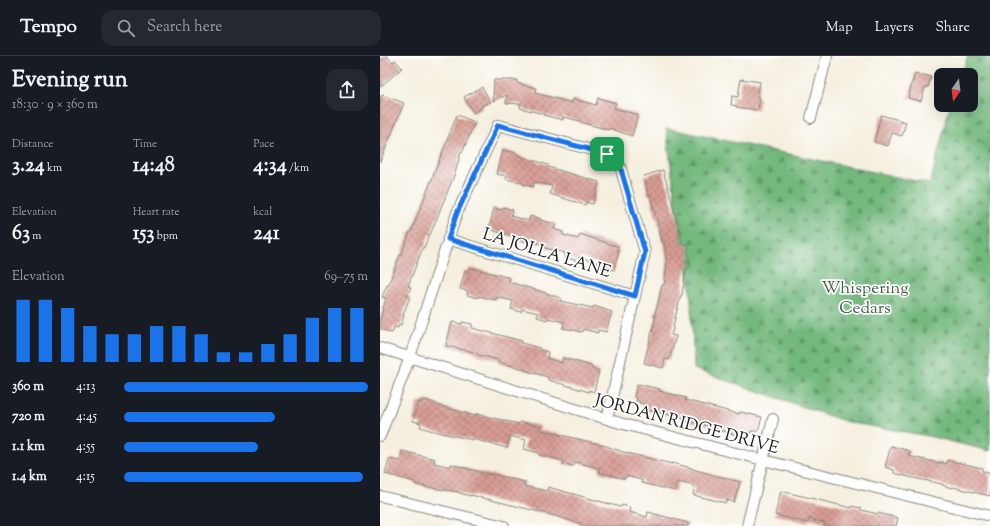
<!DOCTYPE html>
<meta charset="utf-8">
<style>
body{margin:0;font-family:"Sorts Mill Goudy",serif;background:#242831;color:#f1f3f6;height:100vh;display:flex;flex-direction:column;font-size:15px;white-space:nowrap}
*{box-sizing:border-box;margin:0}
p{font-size:13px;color:#9ea1a6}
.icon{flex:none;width:22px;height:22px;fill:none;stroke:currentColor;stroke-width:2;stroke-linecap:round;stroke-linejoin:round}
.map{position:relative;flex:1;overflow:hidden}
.details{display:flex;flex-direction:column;background:#171b24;width:380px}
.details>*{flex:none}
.needle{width:26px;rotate:194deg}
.buttons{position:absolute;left:554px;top:12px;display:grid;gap:8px}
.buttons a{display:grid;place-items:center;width:44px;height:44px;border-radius:8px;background:#171b24;box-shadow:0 4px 16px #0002;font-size:20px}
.pin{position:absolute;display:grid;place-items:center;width:34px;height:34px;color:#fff;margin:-17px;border-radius:8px;box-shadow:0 2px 6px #0006}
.round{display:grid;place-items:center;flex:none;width:42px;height:42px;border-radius:12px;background:#242831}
.summary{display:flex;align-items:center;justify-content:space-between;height:68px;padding:0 12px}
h1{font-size:22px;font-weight:700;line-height:30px}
.metrics{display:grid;grid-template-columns:repeat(3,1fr);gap:6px;height:68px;padding:4px 12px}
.metrics div{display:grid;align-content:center}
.metrics b{font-size:20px;font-weight:700}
.metrics small{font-size:11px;font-weight:400}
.metrics p{font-size:11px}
.chart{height:112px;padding:8px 12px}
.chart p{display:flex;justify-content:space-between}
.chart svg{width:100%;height:72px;margin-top:4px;stroke:#1a73e8;stroke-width:6}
ul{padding:0 12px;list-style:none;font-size:13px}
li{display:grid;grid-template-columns:64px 48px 1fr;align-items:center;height:30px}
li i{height:10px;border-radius:5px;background:#1a73e8}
header{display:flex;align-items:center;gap:24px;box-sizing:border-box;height:56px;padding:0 20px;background:#171b24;border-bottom:1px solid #363941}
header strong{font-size:19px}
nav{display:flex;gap:22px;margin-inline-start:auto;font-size:14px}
.search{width:280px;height:36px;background:#242831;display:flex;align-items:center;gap:10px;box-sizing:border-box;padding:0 14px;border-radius:12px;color:#9ea1a6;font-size:15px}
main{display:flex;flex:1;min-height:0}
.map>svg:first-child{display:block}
.forest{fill:url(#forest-firs);stroke:#486a4c}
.building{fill:url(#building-cross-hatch)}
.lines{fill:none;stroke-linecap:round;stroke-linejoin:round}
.minor-casing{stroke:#88867e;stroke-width:12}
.minor{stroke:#fff;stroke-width:10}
.route-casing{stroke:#fff;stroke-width:8}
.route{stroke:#1a73e8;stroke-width:5}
.labels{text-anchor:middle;stroke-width:3.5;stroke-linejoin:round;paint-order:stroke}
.street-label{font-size:17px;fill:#1c1c1c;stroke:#fff}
.park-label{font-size:17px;fill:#445e46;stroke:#fff}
</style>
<header>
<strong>Tempo</strong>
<div class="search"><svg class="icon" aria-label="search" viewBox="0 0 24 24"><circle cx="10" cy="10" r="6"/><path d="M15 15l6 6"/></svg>Search here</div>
<nav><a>Map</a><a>Layers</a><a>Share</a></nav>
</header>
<main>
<section class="details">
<div class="summary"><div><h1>Evening run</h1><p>18:30 · 9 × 360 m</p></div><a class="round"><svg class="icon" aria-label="share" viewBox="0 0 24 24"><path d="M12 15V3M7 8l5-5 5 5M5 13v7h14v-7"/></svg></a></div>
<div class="metrics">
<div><p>Distance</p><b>3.24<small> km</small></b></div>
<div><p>Time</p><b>14:48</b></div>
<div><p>Pace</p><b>4:34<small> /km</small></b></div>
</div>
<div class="metrics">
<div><p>Elevation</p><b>63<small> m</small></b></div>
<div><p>Heart rate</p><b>153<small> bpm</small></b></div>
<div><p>kcal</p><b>241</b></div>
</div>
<div class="chart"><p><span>Elevation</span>69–75 m</p>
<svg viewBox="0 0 160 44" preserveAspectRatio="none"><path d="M5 44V6M15 44V6M25 44V11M35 44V22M45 44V27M55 44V27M65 44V22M75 44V22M85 44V27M95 44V38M105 44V38M115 44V33M125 44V27M135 44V17M145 44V11M155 44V11"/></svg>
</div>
<ul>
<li><b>360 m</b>4:13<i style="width:100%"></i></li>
<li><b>720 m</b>4:45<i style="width:62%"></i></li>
<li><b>1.1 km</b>4:55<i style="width:55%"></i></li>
<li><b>1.4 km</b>4:15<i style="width:98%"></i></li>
</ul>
</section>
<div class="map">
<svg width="610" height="470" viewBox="0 0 610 470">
<defs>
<pattern id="forest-firs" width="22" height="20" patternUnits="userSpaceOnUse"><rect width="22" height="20" fill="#73b87d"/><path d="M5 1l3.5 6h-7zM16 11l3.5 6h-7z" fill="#5e9566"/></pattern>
<pattern id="building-cross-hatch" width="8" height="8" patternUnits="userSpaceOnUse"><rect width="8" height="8" fill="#d89d94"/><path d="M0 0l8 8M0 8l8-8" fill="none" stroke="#ae7f78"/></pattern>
</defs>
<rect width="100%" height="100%" fill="#fff"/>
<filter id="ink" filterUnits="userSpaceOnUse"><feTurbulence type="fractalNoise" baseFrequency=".025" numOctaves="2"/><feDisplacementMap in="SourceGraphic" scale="8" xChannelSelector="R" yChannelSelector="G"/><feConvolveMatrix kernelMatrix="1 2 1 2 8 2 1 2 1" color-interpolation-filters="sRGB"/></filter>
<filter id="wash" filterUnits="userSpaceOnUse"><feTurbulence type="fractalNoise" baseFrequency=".012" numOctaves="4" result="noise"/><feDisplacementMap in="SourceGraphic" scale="16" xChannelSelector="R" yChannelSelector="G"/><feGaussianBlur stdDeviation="0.9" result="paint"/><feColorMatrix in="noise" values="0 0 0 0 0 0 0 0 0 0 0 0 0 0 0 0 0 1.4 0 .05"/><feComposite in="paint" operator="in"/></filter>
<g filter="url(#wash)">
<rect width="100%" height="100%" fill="#f5efdf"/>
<!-- forest -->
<path class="forest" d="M588 0H610V395L548 380 467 366 314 313 310 227 297 156 286 72 550 128 570 49H591V19H581Z"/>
<g id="blocks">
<!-- building -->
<path class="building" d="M5 0H7L12 6 15 4 22 12 0 31V4Z
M535 17 551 21 548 31H545L541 45 528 42Z
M361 23 380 26 377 42H380L378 54 356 51 357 50 351 49 352 40 358 41Z
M114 24H137V27L156 32 155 37 192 47 193 43 216 49 218 42 236 47 234 52 258 59 252 80 229 72V74L200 66V65L183 61V64L163 59 164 58 140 52 141 48 126 47 127 39 113 45Z
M102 31 111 46 101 50 102 52 93 57 84 41Z
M2 39 24 47 0 106V44Z
M77 59 95 66 82 97 81 96 75 117 50 179 49 178 44 192 43 191 28 230 31 231 27 240 30 241 23 259H24L21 269 19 268 18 272 14 271 12 277 0 273V263L6 242 2 241 7 229 8 230 20 199H21L30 176H31Z
M501 59 526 66 522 80 512 77 508 90 494 86Z
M123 94 137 97V99L168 109V111L219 126 213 148 206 146 205 149 170 138 172 130 154 126 153 131 143 128V127L126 123 127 120 117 118Z
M283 114 297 163 303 189 308 188 310 211 306 212 302 239H301L293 270H294L291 279 296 280 289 304 285 303 283 312 264 307 276 260H274L278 248 282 229H284L287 208 284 186H282L277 162H276L270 139H268L264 120Z
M123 151 133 154 131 160 149 165 150 160 161 163 160 164 176 168 174 173 183 176V179L198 183 200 178 239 191 237 195H239L234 214 220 212 221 208 199 201 198 205 184 201 185 197 165 192 166 189 148 185V186L135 183V181L114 175V174L109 172 114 152 122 154Z
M89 212 93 213V212L130 222 129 226 156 234 181 242 180 245 213 252 214 250 232 256 226 276 218 274V277L203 273 202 276 183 272 184 266 168 262 167 264 157 261 158 257 142 253 141 256 131 253 133 245 116 241V244L98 240V242L87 239 88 235 80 233 85 214 89 216Z
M72 266 82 268V266L92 268V272L142 285 141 287 160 292 159 294 168 296 167 302 182 307 183 302 212 310 211 312 219 315 214 336 209 334V336L196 332 168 324V321L144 314V313L118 306 119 304 98 299V298L94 296 66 290Z
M257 328 280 333 279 335 306 342 305 344 359 358 360 356 382 361 378 375H371V377L365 376 364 381 329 371 330 370 305 365 306 362 263 354 264 348 259 347 260 345H256L257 342 254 341Z
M42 344 46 345V344L57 348V349L95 360 96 358 139 368 140 366 160 370V374L178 377 177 378 223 389 243 396 292 408V407L312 412V413L360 426 354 446 347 444 346 447 313 439 315 430 298 426 295 435 262 427V424L246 420 245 423 219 416 220 412 195 406 194 410 183 408 184 405 159 399V397L144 393 146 384 130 380 127 392 93 383V384L53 375 40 371 41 367 33 365 38 346 41 347Z
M511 390 530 395 528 400 559 407V406L566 408 567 404 602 412V415L609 417 608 418 610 419V440L573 431 572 432 562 429V428L529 421 514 417V414L505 411Z
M22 395 55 403 54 407 71 411V408L111 419V418L145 426 144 430 153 432 167 435 168 431 233 449 241 451 242 449 250 451 249 456 267 461 268 456 308 467V470H201L202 468 168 458 91 439V440L79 437V436L46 431 35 428V426L5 418 9 403 20 405Z
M401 435 472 452V450L481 452V454L498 458V457L518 462 516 470H444L445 467 429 463 428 467 395 459Z"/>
</g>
</g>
<g filter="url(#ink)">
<use href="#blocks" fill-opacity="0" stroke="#88867e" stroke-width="1"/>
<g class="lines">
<!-- minor casing -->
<g class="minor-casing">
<path id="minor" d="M431 62 447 0
M68 183 255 240
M0 292 243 368 383 404 610 460
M0 380 30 301 77 157 118 69 227 98 240 110 265 196 227 363
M0 440 124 470
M367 470 393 363"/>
</g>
<!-- minor -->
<use href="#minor" class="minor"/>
</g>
</g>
<g class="lines" filter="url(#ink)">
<!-- route casing -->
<g class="route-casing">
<path id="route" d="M118 69 227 98 240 110 265 196 255 240 68 183 77 157Z"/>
</g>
<!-- route -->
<use href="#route" class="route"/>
</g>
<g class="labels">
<!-- street labels -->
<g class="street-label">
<text transform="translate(167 196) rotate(17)" y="6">LA JOLLA LANE</text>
<text transform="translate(307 367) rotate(15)" y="6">JORDAN RIDGE DRIVE</text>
</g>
<!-- park labels -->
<g class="park-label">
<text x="485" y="237">Whispering<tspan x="485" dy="20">Cedars</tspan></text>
</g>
</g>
</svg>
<div class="buttons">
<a><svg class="needle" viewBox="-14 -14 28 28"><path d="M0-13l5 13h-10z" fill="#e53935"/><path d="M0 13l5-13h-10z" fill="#9ea1a6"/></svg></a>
</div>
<div class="pin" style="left:227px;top:98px;background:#1e9e55"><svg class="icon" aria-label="arrive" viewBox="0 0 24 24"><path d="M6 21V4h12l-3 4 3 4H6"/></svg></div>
</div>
</main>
